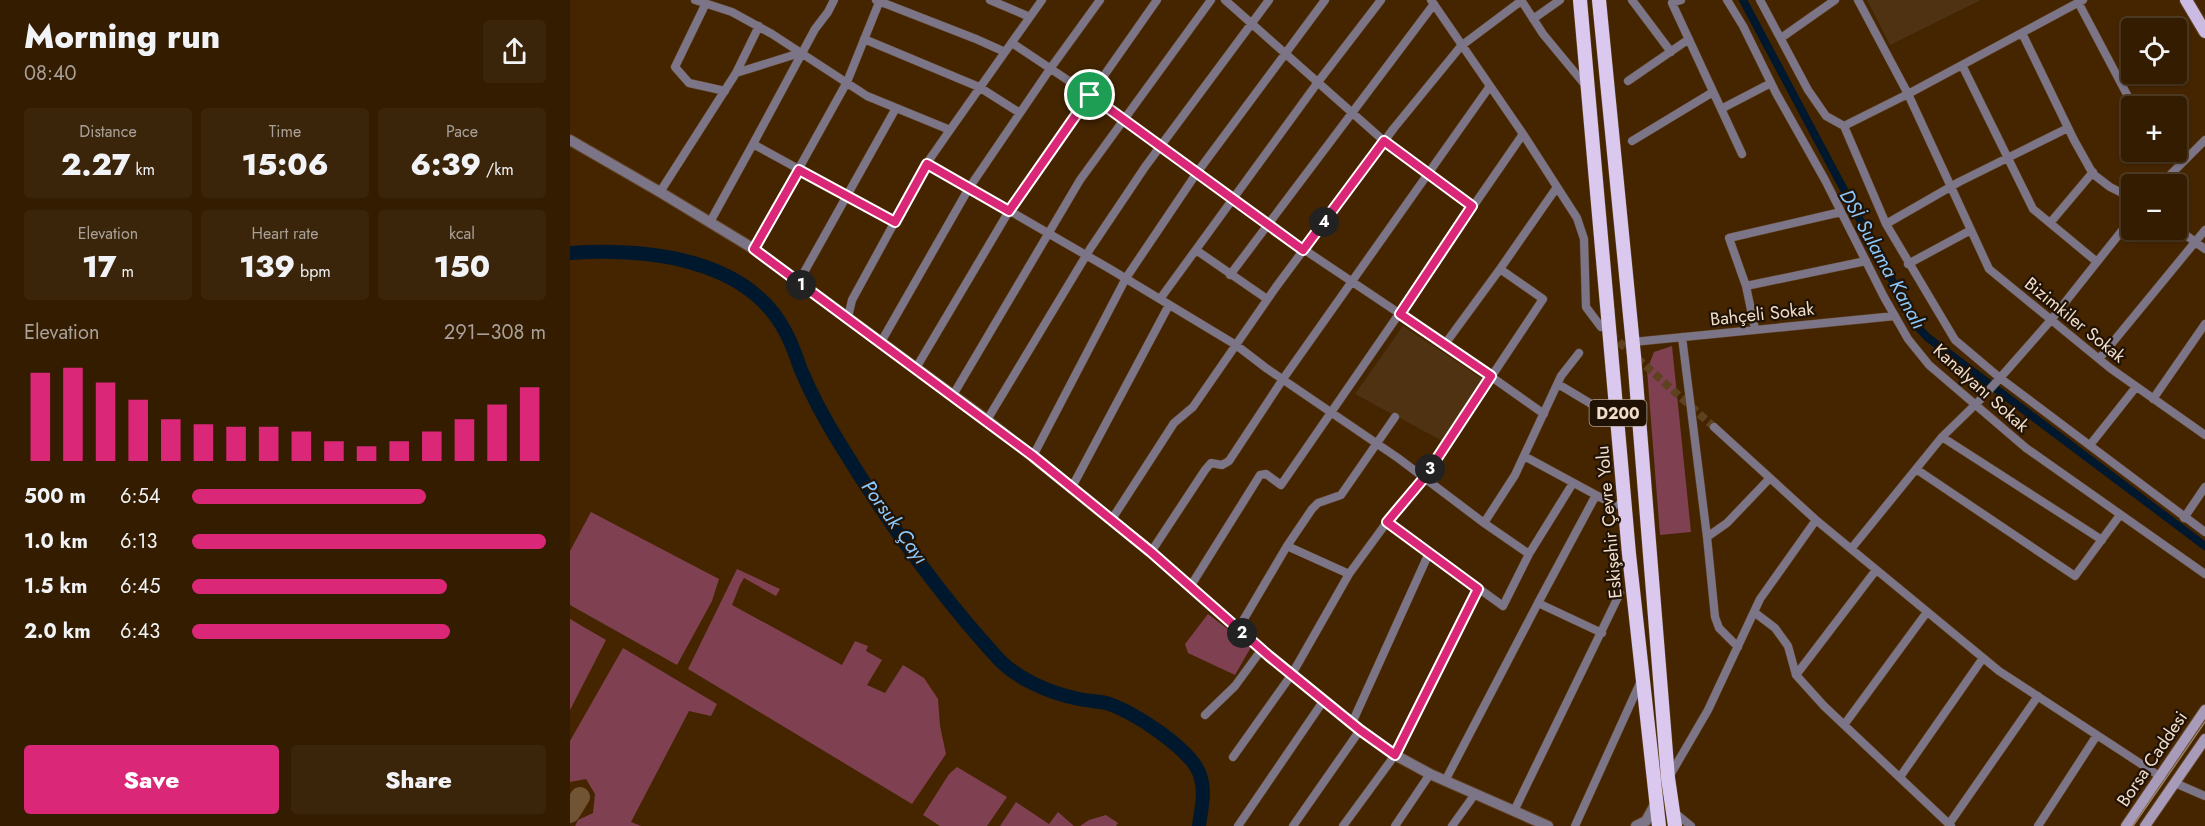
<!DOCTYPE html>
<meta charset="utf-8">
<style>
body{margin:0;font-family:Jost,sans-serif;background:#3b250a;color:#f1f3f6;height:100vh;display:flex;flex-direction:column;font-size:22px;white-space:nowrap}
*{box-sizing:border-box;margin:0}
p{font-size:20px;color:#a9a199}
.icon{flex:none;width:33px;height:33px;fill:none;stroke:currentColor;stroke-width:2;stroke-linecap:round;stroke-linejoin:round}
.map{position:relative;flex:1;overflow:hidden}
.drawer{display:flex;flex-direction:column;background:#331c00;width:570px}
.drawer>*{flex:none}
.controls{position:absolute;left:1551px;top:18px;display:grid;gap:12px}
.controls a{display:grid;place-items:center;width:66px;height:66px;border-radius:6px;background:#331c00;box-shadow:0 2px 4px #0004,0 0 0 2px #4e3a22;font-size:30px}
.pin{position:absolute;display:grid;place-items:center;width:51px;height:51px;color:#fff;margin:-26px;border:3px solid #fff;border-radius:50%;box-shadow:0 2px 6px #0007}
.km{position:absolute;width:30px;height:30px;margin:-15px;border-radius:50%;background:#222;color:#fff;font-size:16px;line-height:30px;text-align:center}
.round{display:grid;place-items:center;flex:none;width:63px;height:63px;border-radius:6px;background:#3b250a}
.summary{display:flex;align-items:center;justify-content:space-between;height:102px;padding:0 24px}
h1{font-size:33px;font-weight:800;line-height:45px}
.stats{display:grid;grid-template-columns:repeat(3,1fr);gap:9px;height:102px;padding:6px 24px}
.stats div{display:grid;align-content:center;border-radius:6px;background:#3b250a;text-align:center}
.stats b{font-size:30px;font-weight:800}
.stats small{font-size:16px;font-weight:400}
.stats p{font-size:16px}
.chart{height:168px;padding:12px 24px}
.chart p{display:flex;justify-content:space-between}
.chart svg{width:100%;height:108px;margin-top:6px;stroke:#db2777;stroke-width:6}
.action{display:flex;gap:12px;margin-top:auto;padding:12px 24px}
.action a{flex:1;height:69px;border-radius:6px;background:#db2777;color:#fff;font-size:24px;font-weight:800;line-height:69px;text-align:center}
.action a+a{background:#3b250a;color:#f1f3f6}
ul{padding:0 24px;list-style:none;font-size:20px}
li{display:grid;grid-template-columns:96px 72px 1fr;align-items:center;height:45px}
li i{height:15px;border-radius:8px;background:#db2777}
main{display:flex;flex:1;min-height:0}
.map>svg:first-child{display:block}
.built{fill:#4e3212}
.green{fill:#7f4151}
.lines{fill:none;stroke-linecap:round;stroke-linejoin:round}
.canal{stroke:#00182d;stroke-width:8}
.river{stroke:#00182d;stroke-width:14}
.taxiway{stroke:#705433;stroke-width:20}
.minor-tunnel{stroke:#5e411e;stroke-width:8;stroke-dasharray:8 4;stroke-linecap:butt}
.minor-casing{stroke:#604220;stroke-width:9}
.tertiary-casing{stroke:#604220;stroke-width:12}
.secondary-casing{stroke:#604220;stroke-width:12}
.primary-casing{stroke:#604220;stroke-width:14}
.trunk-casing{stroke:#604220;stroke-width:15}
.minor{stroke:#7c7487;stroke-width:8}
.tertiary{stroke:#7c7487;stroke-width:10}
.secondary{stroke:#a89bb9;stroke-width:10}
.primary{stroke:#cbbae1;stroke-width:12}
.trunk{stroke:#dac8ef;stroke-width:14}
.tram{stroke:#9b8266;stroke-width:1.5}
.route-casing{stroke:#fff;stroke-width:12}
.route{stroke:#db2777;stroke-width:8}
.labels{text-anchor:middle;stroke-width:4.5;stroke-linejoin:round;paint-order:stroke}
.shield{fill:#201205;stroke:#b2a090;stroke-width:1.5}
.shield-label{font-size:16px;font-weight:bold;fill:#f1ddcb}
.street-label{font-size:18px;fill:#f1ddcb;stroke:#201205}
.water-label{font-size:20px;font-style:italic;fill:#8ac8fd;stroke:#201205}
</style>
<main>
<section class="drawer">
<div class="summary"><div><h1>Morning run</h1><p>08:40</p></div><a class="round"><svg class="icon" aria-label="share" viewBox="0 0 24 24"><path d="M12 15V3M7 8l5-5 5 5M5 13v7h14v-7"/></svg></a></div>
<div class="stats">
<div><p>Distance</p><b>2.27<small> km</small></b></div>
<div><p>Time</p><b>15:06</b></div>
<div><p>Pace</p><b>6:39<small> /km</small></b></div>
</div>
<div class="stats">
<div><p>Elevation</p><b>17<small> m</small></b></div>
<div><p>Heart rate</p><b>139<small> bpm</small></b></div>
<div><p>kcal</p><b>150</b></div>
</div>
<div class="chart"><p><span>Elevation</span>291–308 m</p>
<svg viewBox="0 0 160 44" preserveAspectRatio="none"><path d="M5 44V8M15 44V6M25 44V12M35 44V19M45 44V27M55 44V29M65 44V30M75 44V30M85 44V32M95 44V36M105 44V38M115 44V36M125 44V32M135 44V27M145 44V21M155 44V14"/></svg>
</div>
<ul>
<li><b>500 m</b>6:54<i style="width:66%"></i></li>
<li><b>1.0 km</b>6:13<i style="width:100%"></i></li>
<li><b>1.5 km</b>6:45<i style="width:72%"></i></li>
<li><b>2.0 km</b>6:43<i style="width:73%"></i></li>
</ul>
<div class="action"><a>Save</a><a>Share</a></div>
</section>
<div class="map">
<svg width="1635" height="826" viewBox="0 0 1635 826">
<rect width="100%" height="100%" fill="#442500"/>
<!-- built -->
<path class="built" d="M1297 0H1411L1320 45Z
M833 326 916 381 876 443 785 394Z"/>
<!-- green -->
<path class="green" d="M1102 346 1121 532 1090 535 1077 370 1084 352Z
M21 512 149 579 142 601 107 665 0 605V551Z
M167 569 210 589 206 596 174 578 170 585 162 605 272 665 285 641 298 646 296 651 312 660 297 685 315 693 333 665 354 678 368 699 370 726 376 754 342 804 118 669Z
M638 614 681 647 665 675 618 653 615 644Z
M0 619 36 640 0 710Z
M53 648 147 704 141 716 119 711 61 822 71 826H5L8 820 23 813 25 794 16 779 0 782V741Z
M387 767 437 797 417 826H370L353 815 379 774Z
M446 802 479 824 488 812 504 826H430Z
M536 815 548 823 546 826H510L519 820Z"/>
<g class="lines">
<!-- canal -->
<path class="canal" d="M1173 0 1346 325 1357 337 1635 546"/>
<!-- river -->
<path class="river" d="M0 253C74 248 176 257 215 331 222 343 226 357 231 370 242 396 255 420 270 444 315 518 366 590 424 654 444 678 479 693 509 699 518 701 527 701 536 703 562 710 622 750 630 775 636 792 631 810 629 826"/>
<!-- taxiway -->
<path class="taxiway" d="M0 813 10 797"/>
<!-- minor-tunnel -->
<path class="minor-tunnel" d="M1040 334 1144 427"/>
<!-- minor casing -->
<g class="minor-casing">
<path id="minor" d="M125 0 162 12 202 34 297 96 380 130 357 163
M264 0 258 12 245 29 183 144 325 222
M306 0 406 39 435 52 380 130
M420 0 460 17
M655 0 814 141 902 206
M861 0 953 134 1007 218 1014 239 1016 307 1031 327
M951 0 973 34 1016 86
M1062 0 1101 52
M1111 0 1102 3 1172 154
M1157 0 1173 26 1206 93 1255 180 1314 297 1338 339 1359 365 1456 448 1635 574
M1190 0 1238 90 1256 116 1274 126 1338 94 1288 0
M1513 0 1338 94 1419 269 1540 368 1635 435
M1508 2 1563 106
M135 5 105 67 119 83 155 91
M963 19 990 0
M1452 33 1504 140 1523 174 1540 187 1562 198
M1211 38 1265 0
M294 39 409 87 450 113
M442 43 520 95 681 214 875 344 974 414
M435 52 472 0
M166 73 233 52
M1058 81 1119 39
M1151 109 1201 83
M1274 126 1316 224 1385 340 1430 378 1481 320 1527 262 1463 209 1392 65
M1062 141 1143 92
M1598 152 1612 162
M1591 184 1635 140
M90 192 166 73 189 26
M140 222 183 144
M1480 223 1523 172
M1316 224 1389 182 1498 128
M1606 228 1635 249
M184 249 277 82 310 0
M626 250 697 299
M1527 262 1562 218
M1338 264 1401 230
M660 275 864 4
M228 283 326 108
M1176 286 1296 261
M590 299 748 82 811 0
M278 317 282 300 357 163 540 269 666 345 696 368 828 458 914 523 959 554
M1185 329 1176 286 1159 238 1271 212
M1112 337 1137 537 1145 617 1149 628 1168 647
M311 342 399 188 480 69 530 0
M1063 342 1325 316
M875 344 930 269
M1529 359 1635 230
M346 368 439 211 587 0
M988 384 1033 411
M383 395 510 180 641 0
M1583 399 1635 324
M417 420 520 249 575 167 699 0
M1144 427 1246 520 1429 671 1591 777
M1372 437 1532 540
M1520 445 1566 387
M463 456 556 278 626 174 755 0
M954 456 1026 495
M1346 469 1505 576 1550 515
M502 487 599 305
M1614 518 1635 487
M542 519 604 423 623 407 706 287 824 128 891 46 951 1
M817 522 854 478 973 299 930 269 987 187
M914 523 945 475 991 376 1009 353
M1137 537 1157 523 1200 478
M717 546 779 574
M1281 549 1372 437 1409 401 1430 378 1635 532
M581 552 635 470 641 463 652 465 659 461 713 379 920 86
M620 587 690 475 696 474 711 485 953 134
M968 603 1026 495 1045 505
M1184 612 1205 628 1218 646 1226 675 1254 706 1381 826
M668 629 717 546 742 509 748 503 771 495 825 417
M1226 675 1306 570
M635 715 665 686 692 649
M782 723 859 553
M1274 725 1357 612
M663 757 722 674 779 574 817 522 933 606 959 554 1003 483
M1099 777 1138 710 1190 599 1246 520
M1330 777 1413 658
M875 781 968 603 1032 633
M1605 783 1635 796
M944 811 1050 593
M1104 812 1121 826
M1379 824 1468 696
M668 826 754 700
M723 826 790 730
M773 826 825 755 908 589
M825 826 860 774
M882 826 905 794
M1005 826 1070 683
M1468 826 1527 735"/>
</g>
<!-- tertiary casing -->
<g class="tertiary-casing">
<path id="tertiary" d="M0 140 90 192 184 249 417 420 581 552 699 656 790 730 825 755 860 774 978 826
M1066 826 1076 821 1086 803"/>
</g>
<!-- secondary casing -->
<g class="secondary-casing">
<path id="secondary" d="M1556 826 1635 710
M1575 826 1635 739"/>
</g>
<!-- primary casing -->
<g class="primary-casing">
<path id="primary" d="M1616 0 1635 32"/>
</g>
<!-- trunk casing -->
<g class="trunk-casing">
<path id="trunk" d="M1010 0 1059 554 1089 826
M1029 0 1064 356 1098 778 1105 826"/>
</g>
<!-- minor -->
<use href="#minor" class="minor"/>
<!-- tertiary -->
<use href="#tertiary" class="tertiary"/>
<!-- secondary -->
<use href="#secondary" class="secondary"/>
<!-- primary -->
<use href="#primary" class="primary"/>
<!-- trunk -->
<use href="#trunk" class="trunk"/>
<!-- tram -->
<path class="tram" d="M1563 826 1635 722"/>
</g>
<g class="lines">
<!-- route casing -->
<g class="route-casing">
<path id="route" d="M520 95 733 250 814 141 902 206 830 314 921 376 854 478 817 522 908 589 825 755 790 730 699 656 581 552 463 456 184 249 229 170 325 222 357 164 439 211Z"/>
</g>
<!-- route -->
<use href="#route" class="route"/>
</g>
<g class="labels">
<!-- shield labels -->
<rect class="shield" x="1019.5" y="400" width="57" height="26" rx="4.5"/>
<g class="shield-label">
<text x="1048" y="419">D200</text>
</g>
<!-- street labels -->
<g class="street-label">
<text transform="translate(1192 314) rotate(-6)" y="6">Bahçeli Sokak</text>
<text transform="translate(1505 320) rotate(39)" y="6">Bizimkiler Sokak</text>
<text transform="translate(1411 388) rotate(42)" y="6">Kanalyanı Sokak</text>
<text transform="translate(1039 522) rotate(-95)" y="6">Eskişehir Çevre Yolu</text>
<text transform="translate(1582 759) rotate(-56)" y="6">Borsa Caddesi</text>
</g>
<!-- water labels -->
<g class="water-label">
<text transform="translate(1313 259) rotate(61)" y="7">DSİ Sulama Kanalı</text>
<text transform="translate(325 522) rotate(54)" y="7">Porsuk Çayı</text>
</g>
</g>
</svg>
<div class="controls">
<a><svg class="icon" aria-label="locate" viewBox="0 0 24 24"><circle cx="12" cy="12" r="6"/><path d="M12 2v4M12 18v4M2 12h4M18 12h4"/></svg></a>
<a>+</a>
<a>−</a>
</div>
<div class="pin" style="left:520px;top:95px;background:#1e9e55"><svg class="icon" aria-label="arrive" viewBox="0 0 24 24"><path d="M6 21V4h12l-3 4 3 4H6"/></svg></div>
<b class="km" style="left:231px;top:285px">1</b>
<b class="km" style="left:672px;top:633px">2</b>
<b class="km" style="left:860px;top:469px">3</b>
<b class="km" style="left:754px;top:222px">4</b>
</div>
</main>
